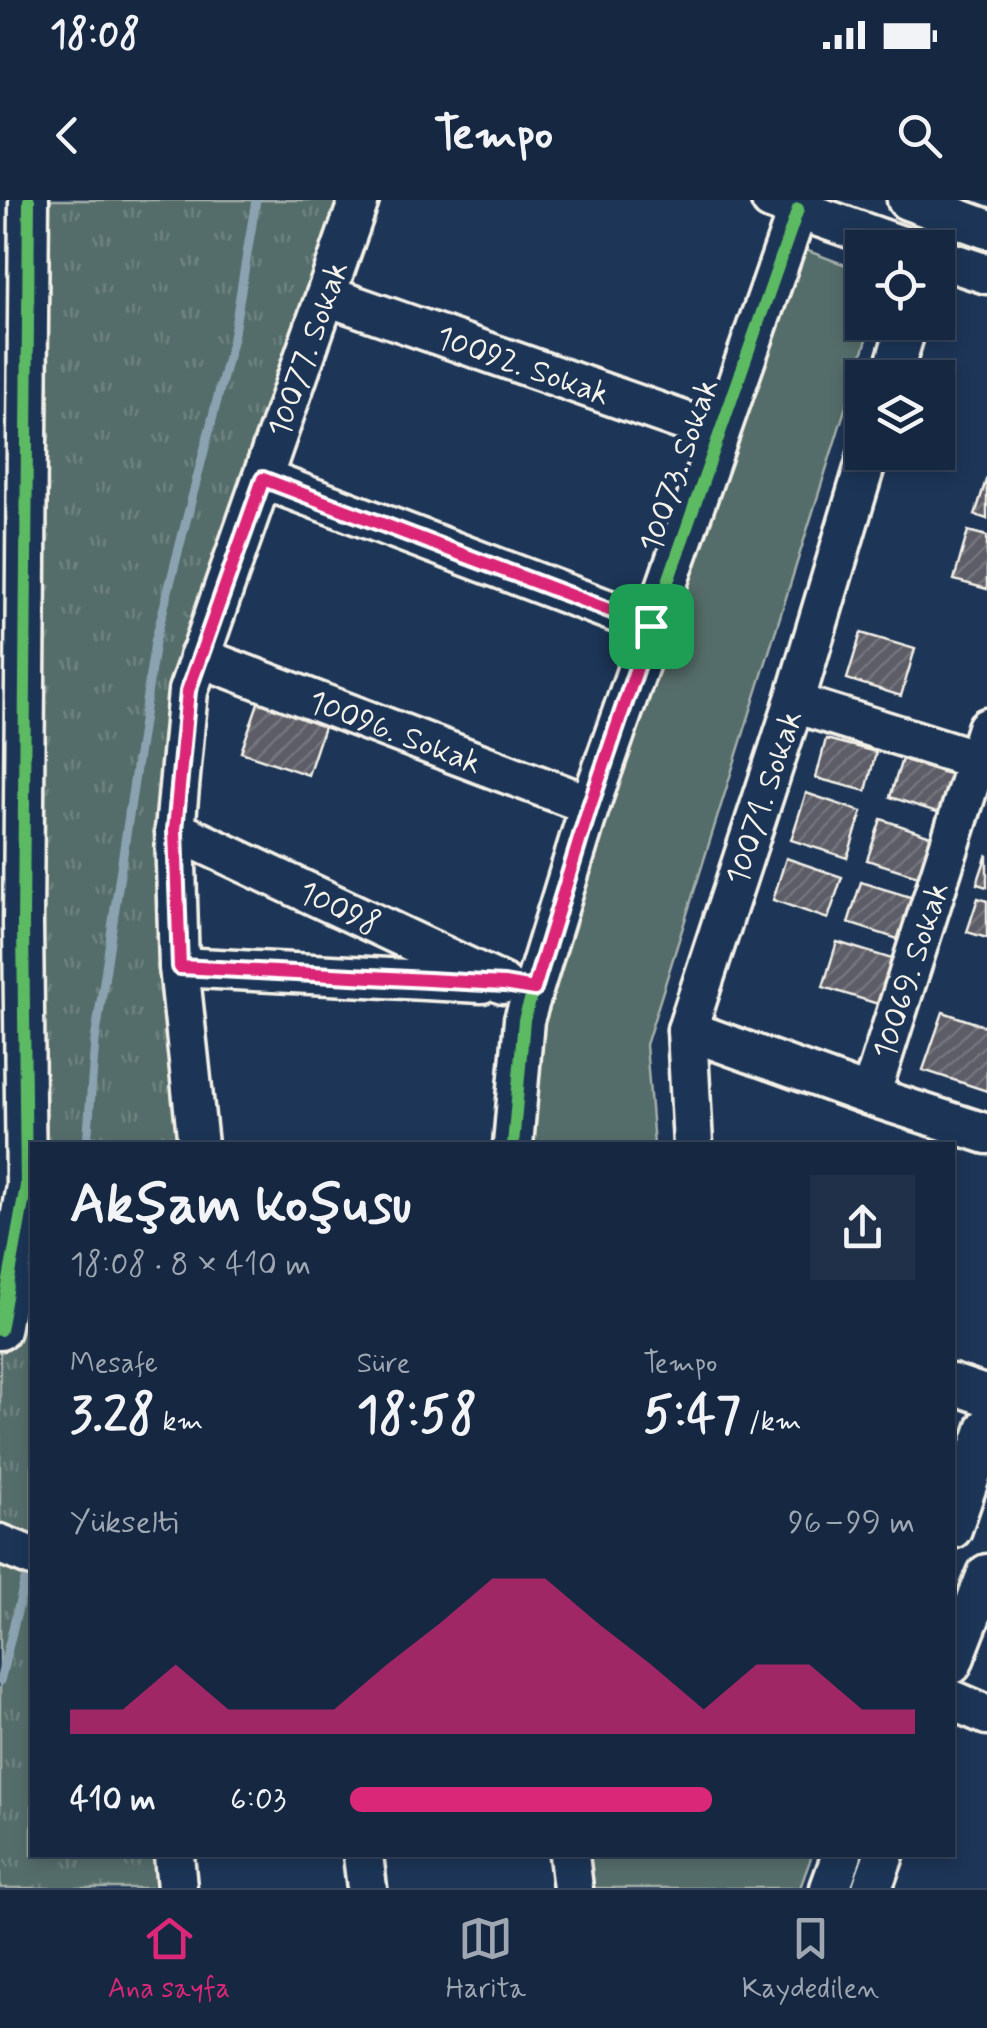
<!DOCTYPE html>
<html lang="tr">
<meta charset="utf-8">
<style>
body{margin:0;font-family:Mynerve,sans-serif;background:#1f3048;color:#f1f3f6;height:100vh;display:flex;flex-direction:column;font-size:38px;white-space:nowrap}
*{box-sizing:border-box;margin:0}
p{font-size:32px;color:#9ea6b1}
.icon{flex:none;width:55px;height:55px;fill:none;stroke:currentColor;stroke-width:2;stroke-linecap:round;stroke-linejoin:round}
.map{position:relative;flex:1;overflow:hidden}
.sheet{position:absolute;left:30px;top:942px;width:925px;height:715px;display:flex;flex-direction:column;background:#162841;border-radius:0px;box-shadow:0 5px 15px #0003,0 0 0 2px #35445a}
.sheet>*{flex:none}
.buttons{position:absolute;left:845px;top:30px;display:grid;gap:20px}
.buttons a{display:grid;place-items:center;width:110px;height:110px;border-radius:0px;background:#162841;box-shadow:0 5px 15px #0003,0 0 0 2px #35445a;font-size:50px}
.pin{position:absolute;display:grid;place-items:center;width:85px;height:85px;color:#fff;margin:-42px;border-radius:20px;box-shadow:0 5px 15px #0006}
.round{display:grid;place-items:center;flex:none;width:105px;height:105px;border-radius:0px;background:#1f3048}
.head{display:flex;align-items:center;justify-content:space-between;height:170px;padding:0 40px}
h1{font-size:55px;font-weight:700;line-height:75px}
.stats{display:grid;grid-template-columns:repeat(3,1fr);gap:15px;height:170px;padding:10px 40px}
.stats div{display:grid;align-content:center}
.stats b{font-size:50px;font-weight:700}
.stats small{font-size:28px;font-weight:400}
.stats p{font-size:28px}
.chart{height:280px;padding:20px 40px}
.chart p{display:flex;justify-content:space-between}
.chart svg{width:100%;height:180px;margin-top:10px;fill:#db2777;opacity:.7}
ul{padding:0 40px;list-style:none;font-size:32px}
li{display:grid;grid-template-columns:160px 120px 1fr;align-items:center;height:75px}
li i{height:25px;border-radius:12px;background:#db2777}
.status{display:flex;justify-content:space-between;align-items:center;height:70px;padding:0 50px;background:#162841;direction:ltr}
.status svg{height:28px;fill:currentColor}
header{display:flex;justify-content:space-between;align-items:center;height:130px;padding:0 40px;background:#162841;font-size:45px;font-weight:700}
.dock{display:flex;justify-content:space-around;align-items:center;height:140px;border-top:2px solid #35445a;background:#162841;font-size:28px;color:#9ea6b1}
.dock a{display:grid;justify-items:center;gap:5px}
.dock .current{color:#db2777}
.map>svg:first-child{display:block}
.grass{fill:url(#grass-tufts);stroke:#a4afa9;stroke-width:2.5}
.park{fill:#556d6a;stroke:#a4afa9;stroke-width:2.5}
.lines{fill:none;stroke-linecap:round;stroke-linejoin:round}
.stream{stroke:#8ba2b1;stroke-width:9}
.building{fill:url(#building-hatch);stroke:#f4f1e8;stroke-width:2.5}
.minor-casing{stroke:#f4f1e8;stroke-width:45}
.minor{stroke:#1d3557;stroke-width:38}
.cycleway-casing{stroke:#1d3557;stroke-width:19}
.cycleway{stroke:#5cba63;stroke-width:12}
.route-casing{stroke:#fff;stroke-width:20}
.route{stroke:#db2777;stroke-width:12}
.labels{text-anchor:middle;stroke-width:9;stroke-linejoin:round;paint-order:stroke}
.street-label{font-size:32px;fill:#f4f1e8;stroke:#1d3557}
</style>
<div class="status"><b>18:08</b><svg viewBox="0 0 49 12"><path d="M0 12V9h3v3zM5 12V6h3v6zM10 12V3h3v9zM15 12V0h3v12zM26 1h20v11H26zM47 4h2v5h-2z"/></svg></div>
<header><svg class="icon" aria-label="back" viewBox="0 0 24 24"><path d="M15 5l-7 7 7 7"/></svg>Tempo<svg class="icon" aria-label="search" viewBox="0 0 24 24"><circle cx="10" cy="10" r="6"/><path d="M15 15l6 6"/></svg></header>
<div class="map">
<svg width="987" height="1688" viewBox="0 0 987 1688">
<defs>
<pattern id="grass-tufts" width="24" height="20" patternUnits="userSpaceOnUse" patternTransform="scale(2.5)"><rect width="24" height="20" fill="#556d6a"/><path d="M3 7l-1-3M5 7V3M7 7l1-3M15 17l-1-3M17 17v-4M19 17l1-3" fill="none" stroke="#6e827f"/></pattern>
<pattern id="building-hatch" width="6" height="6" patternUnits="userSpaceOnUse" patternTransform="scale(2.5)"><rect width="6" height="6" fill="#5d5d67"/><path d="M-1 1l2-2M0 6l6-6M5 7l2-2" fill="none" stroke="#75757d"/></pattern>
</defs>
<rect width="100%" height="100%" fill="#1d3557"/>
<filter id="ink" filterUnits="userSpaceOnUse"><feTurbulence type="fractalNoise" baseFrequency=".01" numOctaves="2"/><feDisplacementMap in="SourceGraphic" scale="20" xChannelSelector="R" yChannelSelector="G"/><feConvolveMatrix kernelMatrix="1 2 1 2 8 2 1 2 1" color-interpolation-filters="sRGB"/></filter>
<g filter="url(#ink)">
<!-- grass -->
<path class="grass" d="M29 0H359L188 491 198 945H32V1655H174L176 1688H0V1130L26 986Z"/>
<!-- park -->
<path class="park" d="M800 48 862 71V122L872 123 646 845 654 945H528L545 788Z
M578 1655H812L800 1688H582Z"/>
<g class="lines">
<!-- stream -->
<path class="stream" d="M87 945 95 841 155 442 233 138 256 0
M0 1481 25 1380"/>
</g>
<!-- building -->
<path class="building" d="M987 277V319L975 315Z
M968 331 987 336V389L954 380Z
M861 433 915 449 901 496 847 479Z
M259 500 325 524 308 575 241 552Z
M826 539 876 552 866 591 816 578Z
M902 559 955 576 943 614 890 597Z
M806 593 862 612 847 658 791 640Z
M881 619 934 637 921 677 867 660Z
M987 654V687L977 684Z
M786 658 842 677 828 719 773 700Z
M861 682 917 699 904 741 848 723Z
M978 698 987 701V738L967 732Z
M837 742 892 759 878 804 823 787Z
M943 812 987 827V891L923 870Z"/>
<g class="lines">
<!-- minor casing -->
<g class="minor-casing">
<g id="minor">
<path d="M771 0 907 48"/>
<path d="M907 0 987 29"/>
<path d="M938 58 987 74"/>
<path id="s1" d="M327 96 718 233"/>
<path d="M891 178 908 122"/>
<path d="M263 279 651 426"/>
<path id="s2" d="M199 457 590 605"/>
<path d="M794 503 987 563"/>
<path id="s3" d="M175 630 503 784"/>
<path d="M179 767 482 783"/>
<path d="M687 830 870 896 987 934"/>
<path id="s4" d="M870 896 987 528"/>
<path id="s5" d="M198 945 179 767 175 630 188 491 359 0"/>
<path d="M513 945 524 820 590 605 798 9"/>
<path id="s6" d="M693 945 687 830 794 503 869 252"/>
<path d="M0 1130 26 986 23 724 29 0"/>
<path d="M952 1184 987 1196"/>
<path d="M952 1329 987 1227"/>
<path d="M0 1344 32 1357"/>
<path d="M952 1464 987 1374"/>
<path d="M952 1500 987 1515"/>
<path d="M174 1655 177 1688"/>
<path d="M363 1655 367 1688"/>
<path d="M569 1655 573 1688"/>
<path d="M830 1688 842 1655"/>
<path d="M872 1688 884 1655"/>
</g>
</g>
<!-- minor -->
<use href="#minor" class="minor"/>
<!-- cycleway casing -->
<g class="cycleway-casing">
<path id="cycleway" d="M513 945 524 820 590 605 798 9
M0 1130 26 986 23 724 29 0"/>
</g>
<!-- cycleway -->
<use href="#cycleway" class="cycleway"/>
</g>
</g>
<g class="lines" filter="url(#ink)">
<!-- route casing -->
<g class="route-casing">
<path id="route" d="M263 279 651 426 590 606 534 789 504 784 180 767 175 630 188 491Z"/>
</g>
<!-- route -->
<use href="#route" class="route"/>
</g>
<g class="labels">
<!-- street labels -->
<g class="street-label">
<text dy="11" stroke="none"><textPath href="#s5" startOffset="818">10077. Sokak</textPath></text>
<text dy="11" stroke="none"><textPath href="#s1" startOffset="208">10092. Sokak</textPath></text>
<text transform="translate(678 265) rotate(-71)" y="11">10073. Sokak</text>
<text dy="11" stroke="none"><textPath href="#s2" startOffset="210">10096. Sokak</textPath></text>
<text dy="11" stroke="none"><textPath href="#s6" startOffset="360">10071. Sokak</textPath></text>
<text dy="11" stroke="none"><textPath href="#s3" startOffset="182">10098</textPath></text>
<text dy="11" stroke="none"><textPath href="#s4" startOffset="132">10069. Sokak</textPath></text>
</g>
</g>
</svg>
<div class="buttons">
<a><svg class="icon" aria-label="locate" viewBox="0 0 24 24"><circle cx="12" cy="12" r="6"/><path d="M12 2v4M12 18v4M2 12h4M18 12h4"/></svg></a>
<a><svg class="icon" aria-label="layers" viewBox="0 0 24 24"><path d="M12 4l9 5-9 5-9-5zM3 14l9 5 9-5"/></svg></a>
</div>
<div class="pin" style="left:651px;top:426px;background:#1e9e55"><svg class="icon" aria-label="arrive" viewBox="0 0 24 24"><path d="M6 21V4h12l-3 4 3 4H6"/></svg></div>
<section class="sheet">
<div class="head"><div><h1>Akşam koşusu</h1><p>18:08 · 8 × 410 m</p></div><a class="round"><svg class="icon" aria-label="share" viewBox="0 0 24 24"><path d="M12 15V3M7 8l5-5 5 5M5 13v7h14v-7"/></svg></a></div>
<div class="stats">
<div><p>Mesafe</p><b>3.28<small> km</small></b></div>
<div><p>Süre</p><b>18:58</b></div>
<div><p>Tempo</p><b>5:47<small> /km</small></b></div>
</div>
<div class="chart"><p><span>Yükselti</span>96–99 m</p>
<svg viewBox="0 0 160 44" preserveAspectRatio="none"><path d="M0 44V38L10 38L20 27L30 38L40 38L50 38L60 27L70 17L80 6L90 6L100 17L110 27L120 38L130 27L140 27L150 38L160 38V44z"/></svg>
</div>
<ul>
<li><b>410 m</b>6:03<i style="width:64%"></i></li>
</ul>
</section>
</div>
<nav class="dock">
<a class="current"><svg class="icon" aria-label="home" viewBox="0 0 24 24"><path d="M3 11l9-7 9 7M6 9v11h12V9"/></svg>Ana sayfa</a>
<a><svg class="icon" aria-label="map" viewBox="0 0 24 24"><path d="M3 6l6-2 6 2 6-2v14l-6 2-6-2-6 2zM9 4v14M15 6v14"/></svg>Harita</a>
<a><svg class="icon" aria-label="saved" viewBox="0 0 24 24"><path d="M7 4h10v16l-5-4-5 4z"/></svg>Kaydedilen</a>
</nav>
